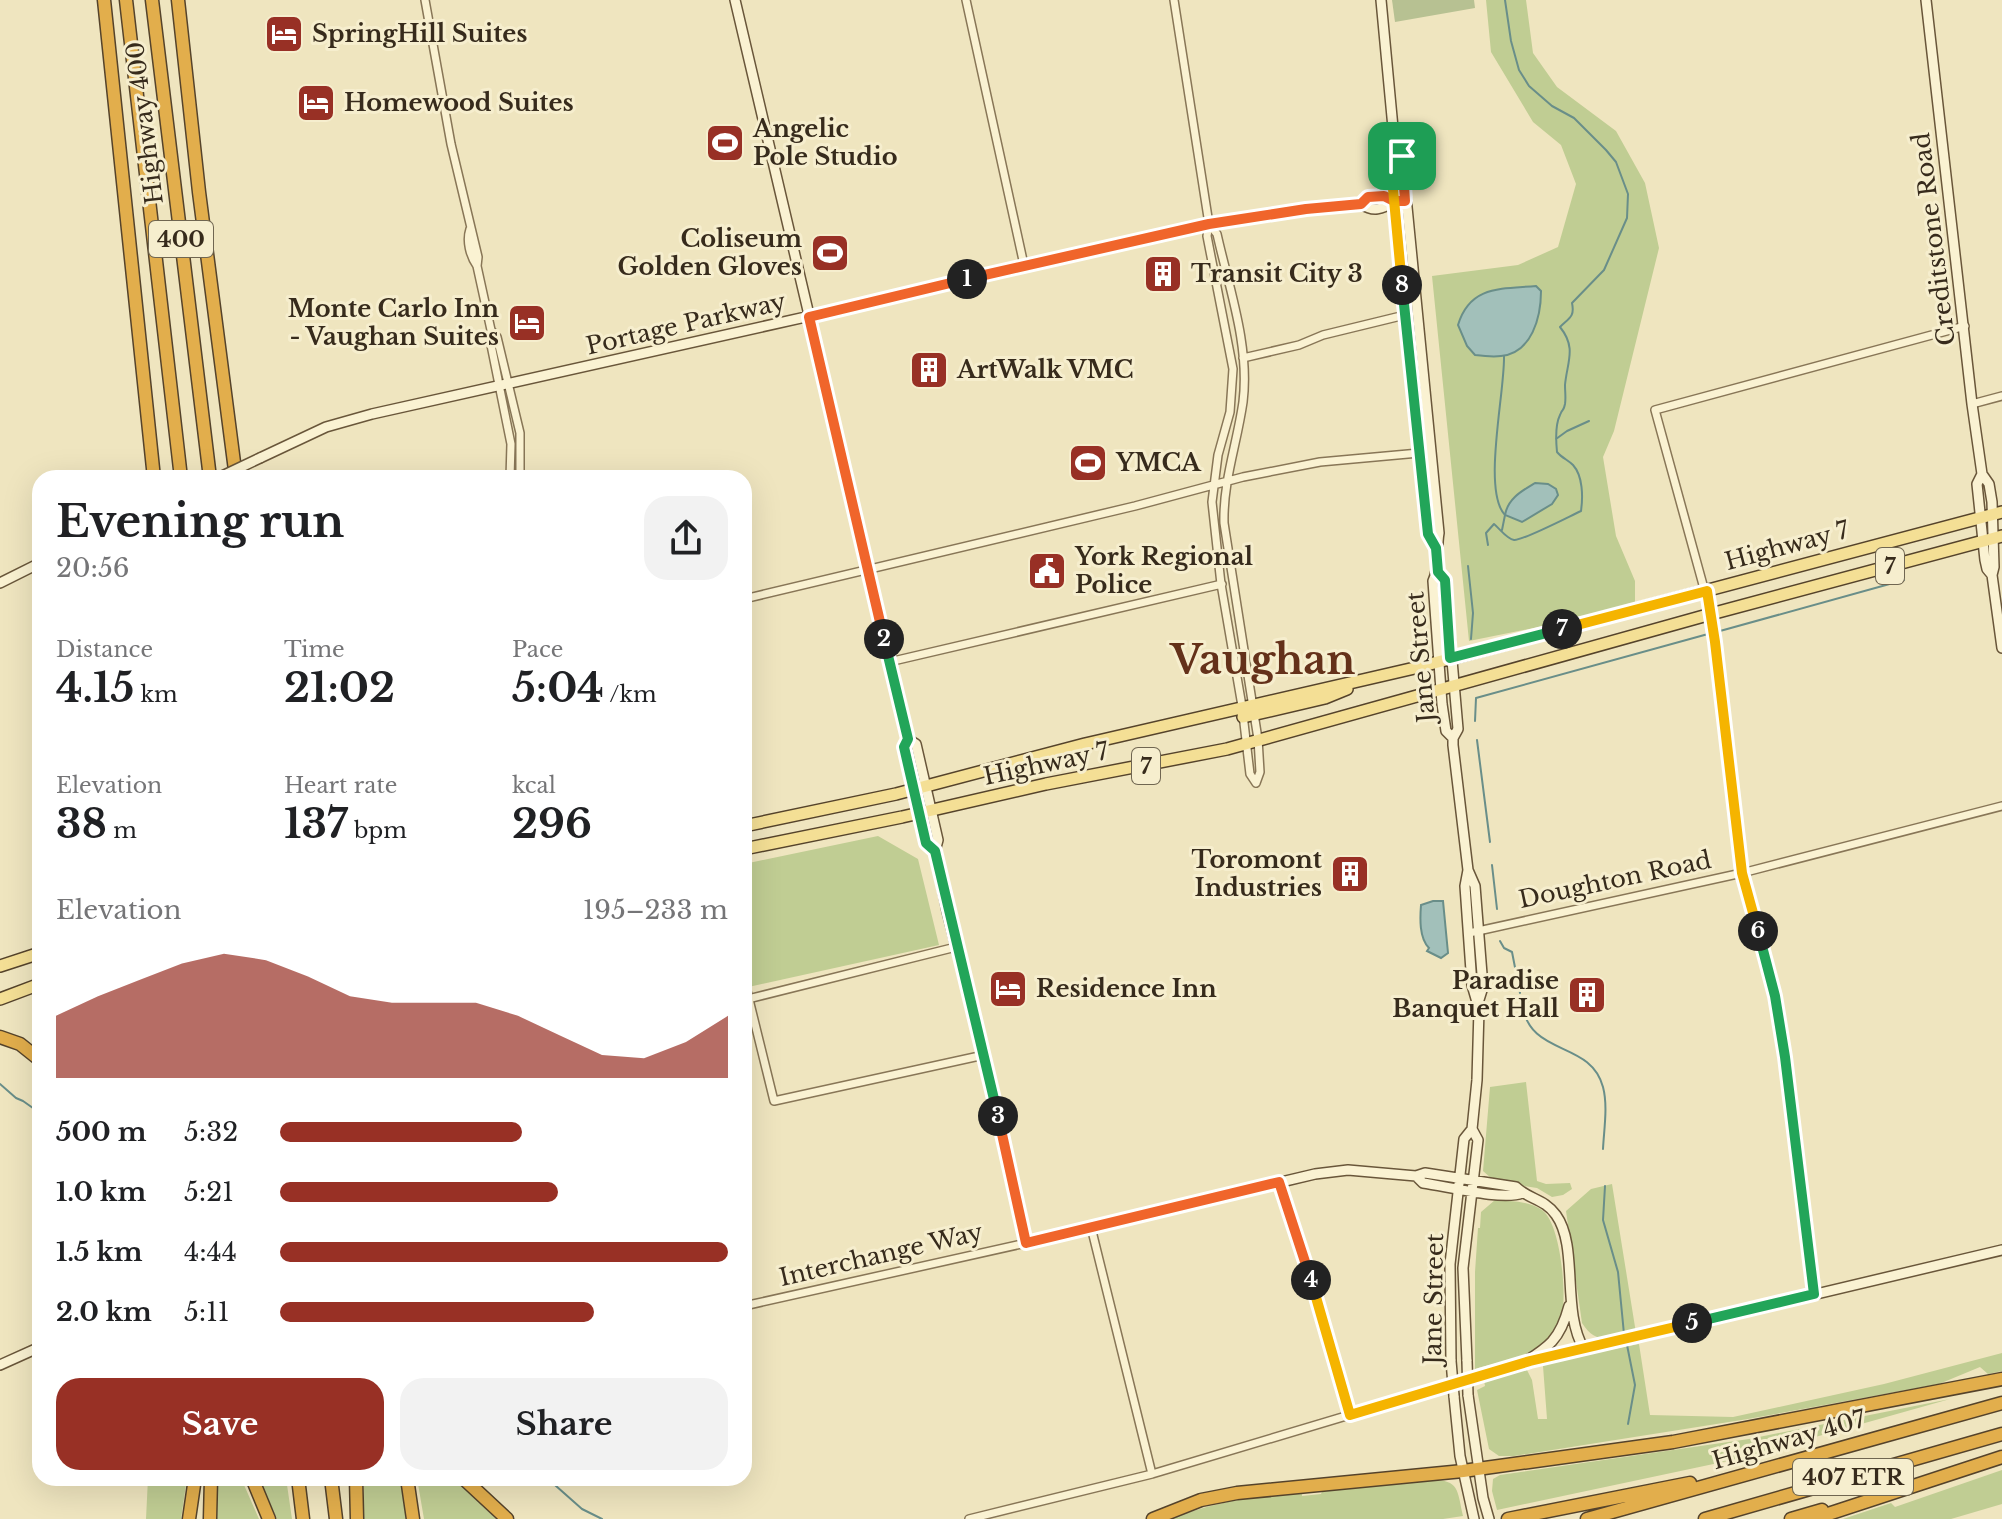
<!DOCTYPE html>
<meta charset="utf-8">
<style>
body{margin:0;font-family:"Libre Baskerville",serif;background:#f2f2f2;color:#202124;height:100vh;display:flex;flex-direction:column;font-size:30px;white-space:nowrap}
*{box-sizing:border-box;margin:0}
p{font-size:26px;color:#757577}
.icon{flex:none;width:44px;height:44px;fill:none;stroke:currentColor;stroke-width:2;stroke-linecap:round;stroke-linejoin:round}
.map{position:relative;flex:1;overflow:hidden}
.drawer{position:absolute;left:32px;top:470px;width:720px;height:1016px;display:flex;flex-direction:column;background:#fff;border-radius:24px;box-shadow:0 8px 32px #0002}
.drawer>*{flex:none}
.pin{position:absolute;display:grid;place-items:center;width:68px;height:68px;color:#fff;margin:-34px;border-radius:16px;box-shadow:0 4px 12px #0006}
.km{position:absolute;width:40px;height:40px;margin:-20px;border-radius:50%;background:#222;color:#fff;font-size:22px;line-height:40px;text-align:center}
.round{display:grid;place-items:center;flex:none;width:84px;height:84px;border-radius:24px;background:#f2f2f2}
.summary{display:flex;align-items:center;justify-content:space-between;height:136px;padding:0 24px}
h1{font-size:44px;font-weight:700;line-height:60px}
.figures{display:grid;grid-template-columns:repeat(3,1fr);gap:12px;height:136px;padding:8px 24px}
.figures div{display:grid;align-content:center}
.figures b{font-size:40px;font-weight:700}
.figures small{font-size:22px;font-weight:400}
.figures p{font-size:22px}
.chart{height:224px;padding:16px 24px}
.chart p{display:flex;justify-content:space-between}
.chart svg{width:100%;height:144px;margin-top:8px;fill:#983025;opacity:.7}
.button{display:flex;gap:16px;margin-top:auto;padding:16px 24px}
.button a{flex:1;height:92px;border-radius:24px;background:#983025;color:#fff;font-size:32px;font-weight:700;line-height:92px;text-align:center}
.button a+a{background:#f2f2f2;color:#202124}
ul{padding:0 24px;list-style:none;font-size:26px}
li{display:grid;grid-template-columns:128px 96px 1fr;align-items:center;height:60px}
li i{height:20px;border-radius:10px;background:#983025}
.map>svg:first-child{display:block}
.green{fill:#c0cd93}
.cemetery{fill:#b7c192}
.water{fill:#a2c0ba;stroke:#698e89;stroke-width:2}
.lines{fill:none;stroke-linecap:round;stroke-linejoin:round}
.stream{stroke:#698e89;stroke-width:2}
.street-casing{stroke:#887657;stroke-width:10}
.secondary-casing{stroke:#69563a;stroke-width:12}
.primary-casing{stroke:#55432b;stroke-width:14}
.highway-casing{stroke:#55432b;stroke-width:15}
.street{stroke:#faf2d2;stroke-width:7}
.secondary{stroke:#faf2d2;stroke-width:9}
.primary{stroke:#f4df95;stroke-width:11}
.highway{stroke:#e2ae4c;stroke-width:12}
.secondary-bridge-casing{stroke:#69563a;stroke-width:12;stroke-linecap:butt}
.secondary-bridge{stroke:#faf2d2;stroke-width:9}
.split-1-casing{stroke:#fff;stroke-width:16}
.split-2-casing{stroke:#fff;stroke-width:16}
.split-3-casing{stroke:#fff;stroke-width:16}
.split-4-casing{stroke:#fff;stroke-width:16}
.split-5-casing{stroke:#fff;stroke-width:16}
.split-6-casing{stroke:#fff;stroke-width:16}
.split-7-casing{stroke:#fff;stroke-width:16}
.split-8-casing{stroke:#fff;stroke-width:16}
.split-9-casing{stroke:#fff;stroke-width:16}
.split-1{stroke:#f0652b;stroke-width:10}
.split-2{stroke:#f0652b;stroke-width:10}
.split-3{stroke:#22a559;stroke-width:10}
.split-4{stroke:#f0652b;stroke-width:10}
.split-5{stroke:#f5b400;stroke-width:10}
.split-6{stroke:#22a559;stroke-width:10}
.split-7{stroke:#f5b400;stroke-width:10}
.split-8{stroke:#22a559;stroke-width:10}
.split-9{stroke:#f5b400;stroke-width:10}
.labels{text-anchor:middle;stroke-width:6;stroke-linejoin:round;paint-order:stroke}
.shield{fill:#f6eece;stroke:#706651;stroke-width:2}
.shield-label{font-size:22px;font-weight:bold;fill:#372b1c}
.poi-label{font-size:24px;font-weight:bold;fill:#372b1c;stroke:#f6eece;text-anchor:start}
.street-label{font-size:24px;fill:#372b1c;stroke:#f6eece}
.town-label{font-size:40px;font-weight:bold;fill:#64311a;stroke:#f6eece}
</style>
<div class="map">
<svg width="2002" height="1519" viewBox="0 0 2002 1519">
<rect width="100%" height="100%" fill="#efe5bf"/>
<!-- green -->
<path class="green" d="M1486 0H1526L1533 53 1557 87 1616 131 1645 183 1659 248 1614 431 1603 457 1616 536 1635 581V602L1559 623 1469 641 1432 276 1518 265 1558 247 1576 184 1561 145 1533 122 1491 52Z
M878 836 918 859 939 945 744 988V864Z
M1526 1082 1537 1181 1546 1184 1570 1183 1572 1189 1563 1195 1552 1197 1537 1188 1491 1181V1178L1483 1171 1490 1087Z
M1612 1184 1636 1333C1613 1337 1597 1347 1582 1323L1566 1211 1591 1189Z
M1495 1200C1510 1201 1529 1201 1542 1210 1562 1224 1569 1307 1559 1328 1545 1359 1501 1360 1475 1369V1272L1478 1228H1480L1481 1212Z
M1639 1344 1650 1415 1733 1417 1884 1384 2002 1353V1371L1988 1374 1980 1367 1939 1384 1748 1419 1514 1456H1499L1489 1449 1477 1390 1485 1386 1484 1380 1525 1366 1532 1380 1538 1419H1547L1543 1366 1547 1362Z
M1950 1399 1737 1459 1497 1510 1492 1491 1493 1479 1500 1475 1749 1439Z
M2002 1470V1504L1951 1519H1843L1891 1503 1895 1507Z
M148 1478H187L181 1519H146Z
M217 1478H241L259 1519H217Z
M259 1478H286L292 1519H277Z
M364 1478H400L406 1519H364Z
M417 1478H453L496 1519H424Z
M1428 1480C1459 1479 1457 1488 1463 1516L1443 1519H1170C1212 1503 1258 1495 1302 1491V1496L1321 1494 1323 1489Z"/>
<!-- cemetery -->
<path class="cemetery" d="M1392 0H1474L1475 8 1395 22Z"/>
<!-- water -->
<path class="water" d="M1536 286 1541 291C1541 317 1532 353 1501 356 1493 357 1483 356 1475 355L1467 346 1458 325C1470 285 1502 289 1536 286Z
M1535 483 1548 484 1556 489 1558 495 1552 504 1522 522 1505 515C1508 498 1522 491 1535 483Z
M1433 901H1443L1448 953 1441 958 1427 951 1429 948C1419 938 1420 918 1421 905Z"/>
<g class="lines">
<!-- stream -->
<path class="stream" d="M1556 439 1567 431 1589 421
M1502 530 1505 515C1482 491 1505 392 1504 356
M1488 545 1486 533 1494 524C1500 529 1507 539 1514 540 1522 541 1570 516 1581 511 1583 497 1583 476 1573 465 1568 460 1562 458 1557 452 1556 442 1555 425 1560 415 1563 407 1563 413 1565 404 1566 398 1565 392 1565 385 1567 362 1577 348 1560 327 1569 318 1575 317 1572 303L1604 270 1627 218 1628 194 1616 162 1606 150 1574 118 1552 106 1529 86 1519 70 1511 41 1505 0
M1468 566 1473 613 1471 639
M1720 631 1904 580
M1475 721 1476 698 1708 634
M1477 740 1490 842
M1492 865 1497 909
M1500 941 1504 948 1512 952 1520 993
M1522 1003C1529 1058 1590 1039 1603 1087 1608 1106 1604 1129 1603 1149
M0 1084 16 1098 23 1101 40 1113
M1605 1186 1603 1220 1618 1272 1624 1334
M1627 1345 1635 1385 1628 1424
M547 1478 582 1509 602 1519"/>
<!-- street casing -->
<g class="street-casing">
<path id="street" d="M425 0 451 144 478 257 477 266 491 330 490 340 511 444 510 478
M966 0 1024 265
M1174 0 1209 224 1207 236 1233 369 1230 412 1218 455 1212 502 1221 584 1242 706 1250 774 1256 783
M1209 224 1217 234C1229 288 1250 346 1243 402 1237 444 1223 481 1224 523L1258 739 1260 772 1256 783
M470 229C466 241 470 256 477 266
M491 330 497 337 520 433V478
M1243 358 1299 345 1323 335 1405 315
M1972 404 2002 396
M744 599 1135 506 1243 477 1320 462 1430 452
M889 662 1222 584
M1469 933 1742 873 2002 806
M744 979 774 1101 984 1055
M744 1000 956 947
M1279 1182 1350 1415
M1091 1227 1152 1474
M1814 1294 1781 1027 1769 970 1742 873 1711 614 1655 410 1965 326
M744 1306 1026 1243
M969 1519 1152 1474 1530 1361 1584 1349"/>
</g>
<!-- secondary casing -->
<g class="secondary-casing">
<path id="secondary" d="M735 0 899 698 908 739 904 747 924 835 926 843 935 851
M1381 0 1395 149 1402 156 1439 533C1436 549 1440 567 1433 581L1442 704 1446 731 1453 738
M1926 0 1972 404 1982 474 1989 484 1992 502 1994 567 1992 575 2002 648
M1395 149 1390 157 1422 487 1428 534 1436 548
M1361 204C1373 212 1382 210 1394 201
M260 458 326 427 372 414 819 314 1209 224 1306 209 1361 204 1368 197 1384 196 1394 201H1405
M1982 474 1977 484 1985 560 1987 569 1992 575
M1438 572 1445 580 1458 729 1453 738V745L1468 870 1465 886 1472 985 1479 1009 1477 1080 1472 1129 1464 1139 1450 1264 1451 1361
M0 583 40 563
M908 739 916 744 938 840 935 851 947 911 984 1055 1026 1243 1315 1174 1348 1170 1416 1176 1425 1173 1516 1187C1528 1199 1545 1199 1556 1215 1579 1247 1561 1311 1584 1349L2002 1250
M1468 870 1475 886 1483 987 1478 1003
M1416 1176 1423 1183C1446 1186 1503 1201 1522 1193
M1467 1361 1463 1268 1478 1140 1472 1129
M0 1365 40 1347
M1520 1365C1549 1347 1560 1340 1569 1306
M1468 1395 1483 1498 1489 1519
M1454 1396 1460 1456 1474 1519"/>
</g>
<!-- primary casing -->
<g class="primary-casing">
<path id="primary" d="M1243 717 1325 698 1347 689
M744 826 896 794 1085 744 1419 667 2002 512
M744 849 902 817 1046 784 1227 749 1711 614 2002 536
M0 966 40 953
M0 999 40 984"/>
</g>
<!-- highway casing -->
<g class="highway-casing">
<path id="highway" d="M104 0 154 478
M126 0 181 478
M152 0 210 478
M178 0 199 192 236 478
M0 1037 20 1044 40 1060
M252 1478 269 1519
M298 1478 303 1519
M331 1478 336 1519
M356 1478 357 1519
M407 1478 413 1519
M463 1478 507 1519
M189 1519 195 1478
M210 1519 211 1478
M1153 1519 1201 1500 1237 1493 1463 1471 1673 1442 2002 1379
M1508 1519 1690 1483
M1587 1519 2002 1403
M1705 1519 2002 1434
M1791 1519 1822 1510
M1813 1519 2002 1457"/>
</g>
<!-- street -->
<use href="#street" class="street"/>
<!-- secondary -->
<use href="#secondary" class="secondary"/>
<!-- primary -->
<use href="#primary" class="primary"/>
<!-- highway -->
<use href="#highway" class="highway"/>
<!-- secondary-bridge casing -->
<g class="secondary-bridge-casing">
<path id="secondary-bridge" d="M218 478 260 458
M1451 1361 1454 1396
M1467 1361 1468 1395"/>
</g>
<!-- secondary-bridge -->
<use href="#secondary-bridge" class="secondary-bridge"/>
</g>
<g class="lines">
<!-- split-1 casing -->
<g class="split-1-casing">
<path id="split-1" d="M967 279 1209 224 1306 209 1361 204 1368 197 1384 196 1394 201H1405L1402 156"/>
</g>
<!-- split-2 casing -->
<g class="split-2-casing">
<path id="split-2" d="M884 639 809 317 967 279"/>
</g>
<!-- split-3 casing -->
<g class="split-3-casing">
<path id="split-3" d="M884 639 908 739 904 747 926 843 935 851 998 1116"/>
</g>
<!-- split-4 casing -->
<g class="split-4-casing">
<path id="split-4" d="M998 1116 1026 1243 1279 1182 1311 1280"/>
</g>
<!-- split-5 casing -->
<g class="split-5-casing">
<path id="split-5" d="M1311 1280 1350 1415 1530 1361 1692 1323"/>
</g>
<!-- split-6 casing -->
<g class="split-6-casing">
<path id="split-6" d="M1692 1323 1814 1294 1785 1057 1775 996 1758 931"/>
</g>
<!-- split-7 casing -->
<g class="split-7-casing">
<path id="split-7" d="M1562 629 1707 591 1715 642 1742 873 1758 931"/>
</g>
<!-- split-8 casing -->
<g class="split-8-casing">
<path id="split-8" d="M1402 285 1428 534 1436 548 1438 572 1445 580 1450 658 1562 629"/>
</g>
<!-- split-9 casing -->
<g class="split-9-casing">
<path id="split-9" d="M1402 156 1395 149 1390 157 1402 285"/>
</g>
<!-- split-1 -->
<use href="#split-1" class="split-1"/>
<!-- split-2 -->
<use href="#split-2" class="split-2"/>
<!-- split-3 -->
<use href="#split-3" class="split-3"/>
<!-- split-4 -->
<use href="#split-4" class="split-4"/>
<!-- split-5 -->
<use href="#split-5" class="split-5"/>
<!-- split-6 -->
<use href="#split-6" class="split-6"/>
<!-- split-7 -->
<use href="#split-7" class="split-7"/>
<!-- split-8 -->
<use href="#split-8" class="split-8"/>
<!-- split-9 -->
<use href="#split-9" class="split-9"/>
</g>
<!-- icons -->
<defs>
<g id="hotel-square" transform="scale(2)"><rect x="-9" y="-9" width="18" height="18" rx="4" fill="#983025" stroke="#f6eece"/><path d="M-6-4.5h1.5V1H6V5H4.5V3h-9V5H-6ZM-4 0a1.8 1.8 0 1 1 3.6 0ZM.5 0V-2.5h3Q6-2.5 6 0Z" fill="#fff"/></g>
<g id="stadium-square" transform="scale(2)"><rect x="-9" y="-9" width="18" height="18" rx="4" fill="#983025" stroke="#f6eece"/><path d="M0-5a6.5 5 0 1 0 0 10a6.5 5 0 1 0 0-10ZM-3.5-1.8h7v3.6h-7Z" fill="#fff"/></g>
<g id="building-square" transform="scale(2)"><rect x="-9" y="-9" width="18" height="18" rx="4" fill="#983025" stroke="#f6eece"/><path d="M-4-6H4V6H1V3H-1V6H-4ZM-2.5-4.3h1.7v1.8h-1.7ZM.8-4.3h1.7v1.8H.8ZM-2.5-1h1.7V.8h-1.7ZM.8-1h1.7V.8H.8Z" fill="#fff"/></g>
<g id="civic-square" transform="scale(2)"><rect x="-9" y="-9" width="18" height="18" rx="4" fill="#983025" stroke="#f6eece"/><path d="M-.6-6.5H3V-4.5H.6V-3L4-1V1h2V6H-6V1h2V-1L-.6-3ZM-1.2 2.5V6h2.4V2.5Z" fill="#fff"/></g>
</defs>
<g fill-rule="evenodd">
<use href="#hotel-square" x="284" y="34"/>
<use href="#hotel-square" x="316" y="103"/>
<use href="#stadium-square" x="725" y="143"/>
<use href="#stadium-square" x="830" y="253"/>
<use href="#building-square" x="1163" y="274"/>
<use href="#hotel-square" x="527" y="323"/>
<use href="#building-square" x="929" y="370"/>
<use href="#stadium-square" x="1088" y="463"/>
<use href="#civic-square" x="1047" y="571"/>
<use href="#building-square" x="1350" y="874"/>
<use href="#hotel-square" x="1008" y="989"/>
<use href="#building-square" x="1587" y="995"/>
</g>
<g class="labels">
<!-- shield labels -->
<g class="shield">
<rect x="149" y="221" width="64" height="36" rx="6"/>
<rect x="1876" y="548" width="28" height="36" rx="6"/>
<rect x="1132" y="748" width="28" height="36" rx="6"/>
<rect x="1793" y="1459" width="120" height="36" rx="6"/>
</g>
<g class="shield-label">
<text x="181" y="247">400</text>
<text x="1890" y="574">7</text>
<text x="1146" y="774">7</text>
<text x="1853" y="1485">407 ETR</text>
</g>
<!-- poi labels -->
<g class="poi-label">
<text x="312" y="42">SpringHill Suites</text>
<text x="344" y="111">Homewood Suites</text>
<text x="753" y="137">Angelic<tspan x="753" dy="28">Pole Studio</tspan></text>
<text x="802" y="247" text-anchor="end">Coliseum<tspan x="802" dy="28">Golden Gloves</tspan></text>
<text x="1191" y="282">Transit City 3</text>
<text x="499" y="317" text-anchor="end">Monte Carlo Inn<tspan x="499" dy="28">- Vaughan Suites</tspan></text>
<text x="957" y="378">ArtWalk VMC</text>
<text x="1116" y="471">YMCA</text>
<text x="1075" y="565">York Regional<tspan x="1075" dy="28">Police</tspan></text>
<text x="1322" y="868" text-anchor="end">Toromont<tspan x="1322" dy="28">Industries</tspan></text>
<text x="1559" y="989" text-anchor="end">Paradise<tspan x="1559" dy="28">Banquet Hall</tspan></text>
<text x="1036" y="997">Residence Inn</text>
</g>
<!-- street labels -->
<g class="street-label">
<text transform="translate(145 123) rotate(-97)" y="8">Highway 400</text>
<text transform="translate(1934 239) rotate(-97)" y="8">Creditstone Road</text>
<text transform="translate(686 324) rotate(-13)" y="8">Portage Parkway</text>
<text transform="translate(1787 546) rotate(-15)" y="8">Highway 7</text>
<text transform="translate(1421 657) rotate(-95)" y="8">Jane Street</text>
<text transform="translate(1046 764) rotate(-12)" y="8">Highway 7</text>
<text transform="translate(1615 880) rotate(-12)" y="8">Doughton Road</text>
<text transform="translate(881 1255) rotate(-13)" y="8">Interchange Way</text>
<text transform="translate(1434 1299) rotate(-89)" y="8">Jane Street</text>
<text transform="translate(1789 1440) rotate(-16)" y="8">Highway 407</text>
</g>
<!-- town labels -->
<g class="town-label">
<text x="1263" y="674">Vaughan</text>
</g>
</g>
</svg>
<div class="pin" style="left:1402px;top:156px;background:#1e9e55"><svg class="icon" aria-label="arrive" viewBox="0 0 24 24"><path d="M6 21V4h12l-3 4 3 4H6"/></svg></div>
<b class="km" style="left:967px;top:279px">1</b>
<b class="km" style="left:884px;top:639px">2</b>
<b class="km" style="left:998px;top:1116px">3</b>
<b class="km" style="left:1311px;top:1280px">4</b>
<b class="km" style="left:1692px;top:1323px">5</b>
<b class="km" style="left:1758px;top:931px">6</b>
<b class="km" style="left:1562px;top:629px">7</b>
<b class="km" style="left:1402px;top:285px">8</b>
<section class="drawer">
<div class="summary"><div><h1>Evening run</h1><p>20:56</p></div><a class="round"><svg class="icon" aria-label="share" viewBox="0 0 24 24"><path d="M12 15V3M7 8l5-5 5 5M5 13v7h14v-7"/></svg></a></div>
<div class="figures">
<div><p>Distance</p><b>4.15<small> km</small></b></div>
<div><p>Time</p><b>21:02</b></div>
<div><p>Pace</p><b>5:04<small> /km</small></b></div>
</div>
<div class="figures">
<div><p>Elevation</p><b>38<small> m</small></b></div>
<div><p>Heart rate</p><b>137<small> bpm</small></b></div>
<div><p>kcal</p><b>296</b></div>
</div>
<div class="chart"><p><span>Elevation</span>195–233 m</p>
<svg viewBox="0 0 160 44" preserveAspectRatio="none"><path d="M0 44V25L10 19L20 14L30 9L40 6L50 8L60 13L70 19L80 21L90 21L100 21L110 25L120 31L130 37L140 38L150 33L160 25V44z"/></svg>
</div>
<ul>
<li><b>500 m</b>5:32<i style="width:54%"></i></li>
<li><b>1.0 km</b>5:21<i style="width:62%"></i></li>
<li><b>1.5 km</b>4:44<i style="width:100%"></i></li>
<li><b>2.0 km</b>5:11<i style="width:70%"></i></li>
</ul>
<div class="button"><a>Save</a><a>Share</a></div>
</section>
</div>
